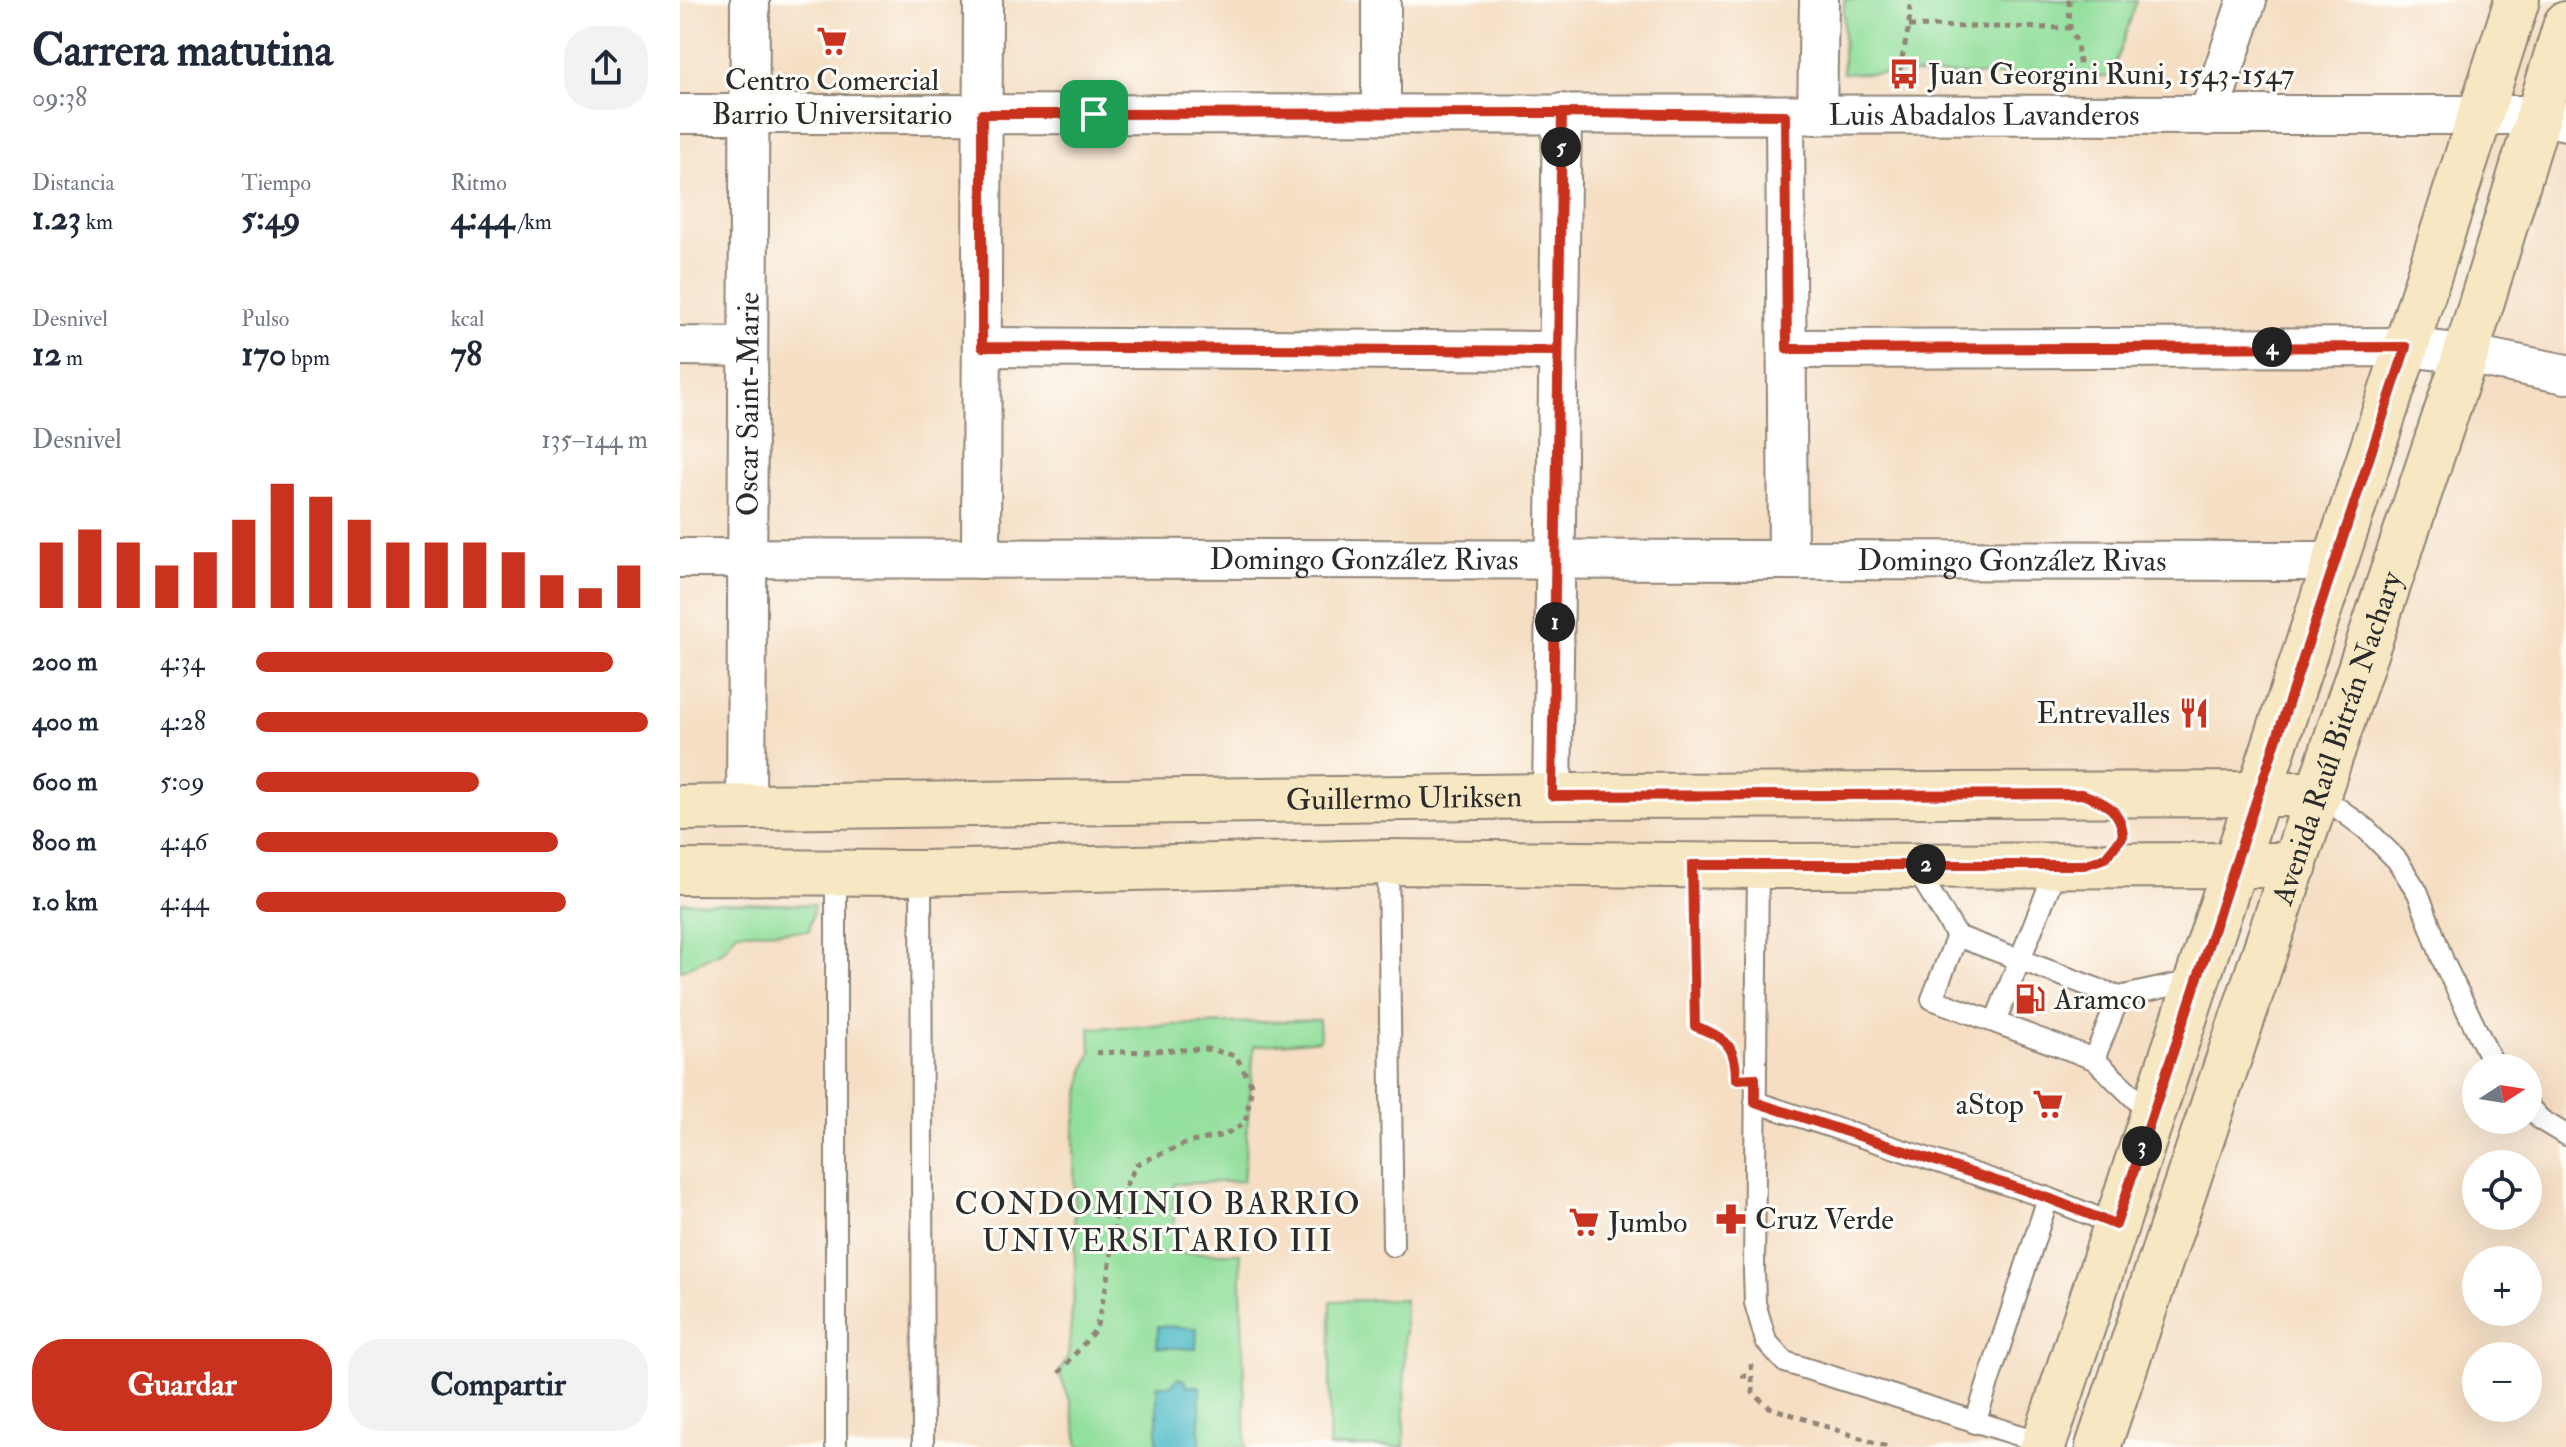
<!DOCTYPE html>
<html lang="es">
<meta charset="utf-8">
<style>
body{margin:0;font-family:"IM FELL Double Pica",serif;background:#f2f2f3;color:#1f2937;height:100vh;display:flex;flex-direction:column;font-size:30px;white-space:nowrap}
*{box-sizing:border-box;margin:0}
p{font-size:26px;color:#747a83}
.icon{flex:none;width:44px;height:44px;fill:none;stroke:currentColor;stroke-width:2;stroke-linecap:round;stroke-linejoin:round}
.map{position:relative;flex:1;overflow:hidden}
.panel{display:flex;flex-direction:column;background:#fff;width:680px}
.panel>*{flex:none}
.needle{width:52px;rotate:78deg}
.fabs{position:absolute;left:1782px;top:1054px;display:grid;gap:16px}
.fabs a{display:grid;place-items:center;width:80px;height:80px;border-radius:50%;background:#fff;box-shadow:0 8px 32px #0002;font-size:40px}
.pin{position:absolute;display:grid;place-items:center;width:68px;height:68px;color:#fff;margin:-34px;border-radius:16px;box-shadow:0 4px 12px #0006}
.km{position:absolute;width:40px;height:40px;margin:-20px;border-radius:50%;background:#222;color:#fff;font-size:22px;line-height:40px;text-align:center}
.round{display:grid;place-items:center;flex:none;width:84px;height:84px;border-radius:32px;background:#f2f2f3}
.head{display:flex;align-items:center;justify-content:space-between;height:136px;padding:0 32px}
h1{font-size:44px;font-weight:700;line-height:60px}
.metrics{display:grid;grid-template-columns:repeat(3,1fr);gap:12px;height:136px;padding:8px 32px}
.metrics div{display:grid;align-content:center}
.metrics b{font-size:34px;font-weight:700}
.metrics small{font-size:22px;font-weight:400}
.metrics p{font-size:22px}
.chart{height:224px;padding:16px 32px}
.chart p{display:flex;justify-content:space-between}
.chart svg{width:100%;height:144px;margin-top:8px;stroke:#c8321e;stroke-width:6}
.button{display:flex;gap:16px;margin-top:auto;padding:16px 32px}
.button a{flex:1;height:92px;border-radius:32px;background:#c8321e;color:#fff;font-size:32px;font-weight:700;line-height:92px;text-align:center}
.button a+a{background:#f2f2f3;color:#1f2937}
ul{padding:0 32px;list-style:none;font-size:26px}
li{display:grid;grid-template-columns:128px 96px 1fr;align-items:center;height:60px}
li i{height:20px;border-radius:10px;background:#c8321e}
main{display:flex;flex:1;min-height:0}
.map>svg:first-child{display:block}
.green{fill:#93df9c;stroke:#5f8564;stroke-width:2}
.water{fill:#4dbac6;stroke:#3c7278;stroke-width:2}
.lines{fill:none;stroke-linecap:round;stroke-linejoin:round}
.service-casing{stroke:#908477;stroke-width:24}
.minor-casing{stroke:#908477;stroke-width:42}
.secondary-casing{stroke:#908477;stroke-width:48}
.path{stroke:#908477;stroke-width:5;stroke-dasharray:6 6;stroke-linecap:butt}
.service{stroke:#fff;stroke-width:20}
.minor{stroke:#fff;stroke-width:38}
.secondary{stroke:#f7e8c3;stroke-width:44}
.route-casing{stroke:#fff;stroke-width:16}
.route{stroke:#c8321e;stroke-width:10}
.labels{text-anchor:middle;stroke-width:6;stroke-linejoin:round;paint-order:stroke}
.poi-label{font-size:30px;fill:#2b2b2b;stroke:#fdfcf7;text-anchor:start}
.street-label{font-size:30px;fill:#2b2b2b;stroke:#fdfcf7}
.neighbourhood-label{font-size:32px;letter-spacing:2px;fill:#2b2b2b;stroke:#fdfcf7}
</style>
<main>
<section class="panel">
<div class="head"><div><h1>Carrera matutina</h1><p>09:38</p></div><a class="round"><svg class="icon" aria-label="share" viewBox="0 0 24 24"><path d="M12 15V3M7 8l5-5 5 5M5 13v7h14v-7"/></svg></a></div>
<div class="metrics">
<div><p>Distancia</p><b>1.23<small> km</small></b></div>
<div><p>Tiempo</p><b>5:49</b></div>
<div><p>Ritmo</p><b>4:44<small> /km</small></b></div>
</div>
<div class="metrics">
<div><p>Desnivel</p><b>12<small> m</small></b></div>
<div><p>Pulso</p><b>170<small> bpm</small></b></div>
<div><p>kcal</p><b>78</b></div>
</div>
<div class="chart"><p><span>Desnivel</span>135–144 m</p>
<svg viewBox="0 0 160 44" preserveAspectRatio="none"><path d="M5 44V24M15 44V20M25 44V24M35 44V31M45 44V27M55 44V17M65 44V6M75 44V10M85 44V17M95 44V24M105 44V24M115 44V24M125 44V27M135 44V34M145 44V38M155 44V31"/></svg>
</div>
<ul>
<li><b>200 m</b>4:34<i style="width:91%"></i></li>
<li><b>400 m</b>4:28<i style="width:100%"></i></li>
<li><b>600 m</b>5:09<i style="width:57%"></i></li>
<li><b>800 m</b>4:46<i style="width:77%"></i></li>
<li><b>1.0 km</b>4:44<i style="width:79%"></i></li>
</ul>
<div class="button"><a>Guardar</a><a>Compartir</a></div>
</section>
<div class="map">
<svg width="1886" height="1447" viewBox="0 0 1886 1447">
<rect width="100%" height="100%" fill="#fdfcf7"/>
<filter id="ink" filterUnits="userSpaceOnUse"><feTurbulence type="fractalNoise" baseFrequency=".0125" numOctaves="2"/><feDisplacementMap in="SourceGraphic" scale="16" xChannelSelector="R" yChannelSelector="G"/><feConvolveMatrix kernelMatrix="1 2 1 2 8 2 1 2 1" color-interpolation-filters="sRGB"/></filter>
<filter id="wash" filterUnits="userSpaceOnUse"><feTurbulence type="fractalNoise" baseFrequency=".006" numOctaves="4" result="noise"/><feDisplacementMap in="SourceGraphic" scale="32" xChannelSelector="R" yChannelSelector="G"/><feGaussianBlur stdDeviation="1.8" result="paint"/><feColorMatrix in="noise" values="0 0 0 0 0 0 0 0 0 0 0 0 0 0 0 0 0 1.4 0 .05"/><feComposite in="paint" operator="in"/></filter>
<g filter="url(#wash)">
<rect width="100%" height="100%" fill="#f5dec3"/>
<!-- green -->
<path class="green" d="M1164 0H1457L1431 77 1163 73Z
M0 902 134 905 129 931 57 932 44 950 0 971Z
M639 1020 640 1040 574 1046 563 1181 494 1184V1253H560L566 1447H399L391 1403 379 1373 388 1356 395 1279 394 1129 404 1071 411 1053 410 1028Z
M725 1299 724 1447H649L651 1301Z"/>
<!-- water -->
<path class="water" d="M478 1326 517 1328 516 1349 477 1347Z
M498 1378 505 1380 507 1386H520V1447H477V1385H492Z"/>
</g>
<g filter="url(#ink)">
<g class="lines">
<!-- service casing -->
<g class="service-casing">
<path id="service" d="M1639 794 1686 829 1717 860 1738 893 1764 963 1815 1068
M708 862 713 1246
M1078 866 1074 1270 1075 1303 1086 1341 1105 1362 1364 1443
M1235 867 1277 936 1439 997 1517 980
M241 873 243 1447
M1277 936 1252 999 1414 1059 1472 1115
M1315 1022 1378 864
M1414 1059 1439 997
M1075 1102 1368 1198 1436 1225
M1848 1106 1861 1120 1886 1135
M1295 1423 1368 1198
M156 1447V872"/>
</g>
<!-- minor casing -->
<g class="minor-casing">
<g id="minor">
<path d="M701 0V113"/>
<path id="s1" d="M0 114 1801 115H1859L1886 121"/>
<path d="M1105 115 1108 560"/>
<path d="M1137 115 1139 0"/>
<path d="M1528 116 1567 0"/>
<path d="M0 346 68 347"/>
<path d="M302 347 878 351"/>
<path d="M1107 349 1726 347 1786 354 1886 374"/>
<path id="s2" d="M0 558 1656 561"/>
<path d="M301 559 303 0"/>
<path d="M872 796 882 113"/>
<path id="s3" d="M66 808 70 0"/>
</g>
</g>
<!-- secondary casing -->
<g class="secondary-casing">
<g id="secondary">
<path id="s4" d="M0 808 872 796 1639 794"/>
<path d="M0 872 241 873 708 862 1078 866 1615 865"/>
<path d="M1363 1447 1726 347 1837 0"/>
<path id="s5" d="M1418 1447 1786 354 1886 24"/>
</g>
</g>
<!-- path -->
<path class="path" d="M1389 0 1390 28 1397 43 1401 81
M1229 26 1390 28
M1217 82 1229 26 1230 0
M1013 902 1015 1026 1041 1036 1049 1047
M1071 1364 1073 1393 1089 1407 1207 1447
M379 1373 416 1329 428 1279 438 1200 457 1164 507 1143 544 1135 565 1123 572 1086 556 1056 528 1049 411 1053
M1061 1376H1072"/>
<!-- service -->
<use href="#service" class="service"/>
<!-- minor -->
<use href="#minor" class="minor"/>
<!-- secondary -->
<use href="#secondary" class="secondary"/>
</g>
</g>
<g class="lines" filter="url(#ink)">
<!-- route casing -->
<g class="route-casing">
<path id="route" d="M414 114 882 113 872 796 1402 794C1424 802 1442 810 1443 836L1425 858 1404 865H1012L1015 1026C1045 1038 1056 1044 1056 1079L1075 1078V1102L1368 1198 1436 1225 1726 347 1107 349 1105 115 882 113 878 351 302 347V114H414"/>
</g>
<!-- route -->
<use href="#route" class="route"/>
</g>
<!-- icons -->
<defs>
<g id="supermarket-bare" transform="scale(2.4)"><path d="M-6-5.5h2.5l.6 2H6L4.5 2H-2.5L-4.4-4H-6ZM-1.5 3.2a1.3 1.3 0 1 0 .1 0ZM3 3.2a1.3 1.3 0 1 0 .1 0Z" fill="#c8321e" stroke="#fdfcf7" stroke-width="2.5" paint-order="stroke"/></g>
<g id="bus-bare" transform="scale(2.4)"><path d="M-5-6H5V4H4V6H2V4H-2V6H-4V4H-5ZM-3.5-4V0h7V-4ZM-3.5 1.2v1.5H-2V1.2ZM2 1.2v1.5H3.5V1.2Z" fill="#c8321e" stroke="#fdfcf7" stroke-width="2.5" paint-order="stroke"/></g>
<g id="restaurant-bare" transform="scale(2.4)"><path d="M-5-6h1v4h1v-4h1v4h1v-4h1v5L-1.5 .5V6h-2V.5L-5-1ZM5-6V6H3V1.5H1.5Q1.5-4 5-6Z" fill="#c8321e" stroke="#fdfcf7" stroke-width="2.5" paint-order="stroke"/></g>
<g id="fuel-bare" transform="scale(2.4)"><path d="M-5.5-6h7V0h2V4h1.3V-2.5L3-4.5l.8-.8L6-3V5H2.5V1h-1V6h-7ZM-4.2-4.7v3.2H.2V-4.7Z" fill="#c8321e" stroke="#fdfcf7" stroke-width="2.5" paint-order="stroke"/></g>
<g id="pharmacy-bare" transform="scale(2.4)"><path d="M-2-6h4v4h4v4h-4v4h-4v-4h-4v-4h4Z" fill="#c8321e" stroke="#fdfcf7" stroke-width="2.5" paint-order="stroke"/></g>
</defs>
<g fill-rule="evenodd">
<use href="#supermarket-bare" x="152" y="41"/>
<use href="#bus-bare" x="1224" y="74"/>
<use href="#restaurant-bare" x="1514" y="713"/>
<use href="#fuel-bare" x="1350" y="999"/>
<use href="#supermarket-bare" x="1368" y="1104"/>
<use href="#pharmacy-bare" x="1051" y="1219"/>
<use href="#supermarket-bare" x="904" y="1222"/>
</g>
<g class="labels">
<!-- poi labels -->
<g class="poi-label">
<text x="1248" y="84">Juan Georgini Runi, 1543-1547</text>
<text x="152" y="90" text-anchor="middle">Centro Comercial<tspan x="152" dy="34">Barrio Universitario</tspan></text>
<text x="1490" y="723" text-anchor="end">Entrevalles</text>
<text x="1374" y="1009">Aramco</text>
<text x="1344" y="1114" text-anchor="end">aStop</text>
<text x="1075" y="1229">Cruz Verde</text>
<text x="928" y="1232">Jumbo</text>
</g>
<!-- street labels -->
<g class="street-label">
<text dy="10" stroke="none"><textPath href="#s1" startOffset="1304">Luis Abadalos Lavanderos</textPath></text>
<text dy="10" stroke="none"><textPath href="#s3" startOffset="404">Oscar Saint-Marie</textPath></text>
<text dy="10" stroke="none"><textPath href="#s2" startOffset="684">Domingo González Rivas</textPath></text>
<text dy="10" stroke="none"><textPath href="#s2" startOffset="1332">Domingo González Rivas</textPath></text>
<text dy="10" stroke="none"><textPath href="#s5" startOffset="748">Avenida Raúl Bitrán Nachary</textPath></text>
<text dy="10" stroke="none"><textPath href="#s4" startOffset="724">Guillermo Ulriksen</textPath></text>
</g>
<!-- neighbourhood labels -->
<g class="neighbourhood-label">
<text x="478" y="1214">CONDOMINIO BARRIO<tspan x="478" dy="37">UNIVERSITARIO III</tspan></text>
</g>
</g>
</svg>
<div class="fabs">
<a><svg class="needle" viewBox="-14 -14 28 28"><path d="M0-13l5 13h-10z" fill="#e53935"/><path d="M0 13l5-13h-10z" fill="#747a83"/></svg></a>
<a><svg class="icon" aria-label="locate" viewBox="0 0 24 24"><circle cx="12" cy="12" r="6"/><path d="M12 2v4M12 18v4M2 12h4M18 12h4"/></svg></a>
<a>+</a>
<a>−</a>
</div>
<div class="pin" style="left:414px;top:114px;background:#1e9e55"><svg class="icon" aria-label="arrive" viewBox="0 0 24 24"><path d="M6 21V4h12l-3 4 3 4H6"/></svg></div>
<b class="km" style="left:875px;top:622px">1</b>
<b class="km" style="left:1246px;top:864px">2</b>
<b class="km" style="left:1462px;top:1146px">3</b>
<b class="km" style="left:1592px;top:347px">4</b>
<b class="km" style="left:881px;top:147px">5</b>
</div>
</main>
